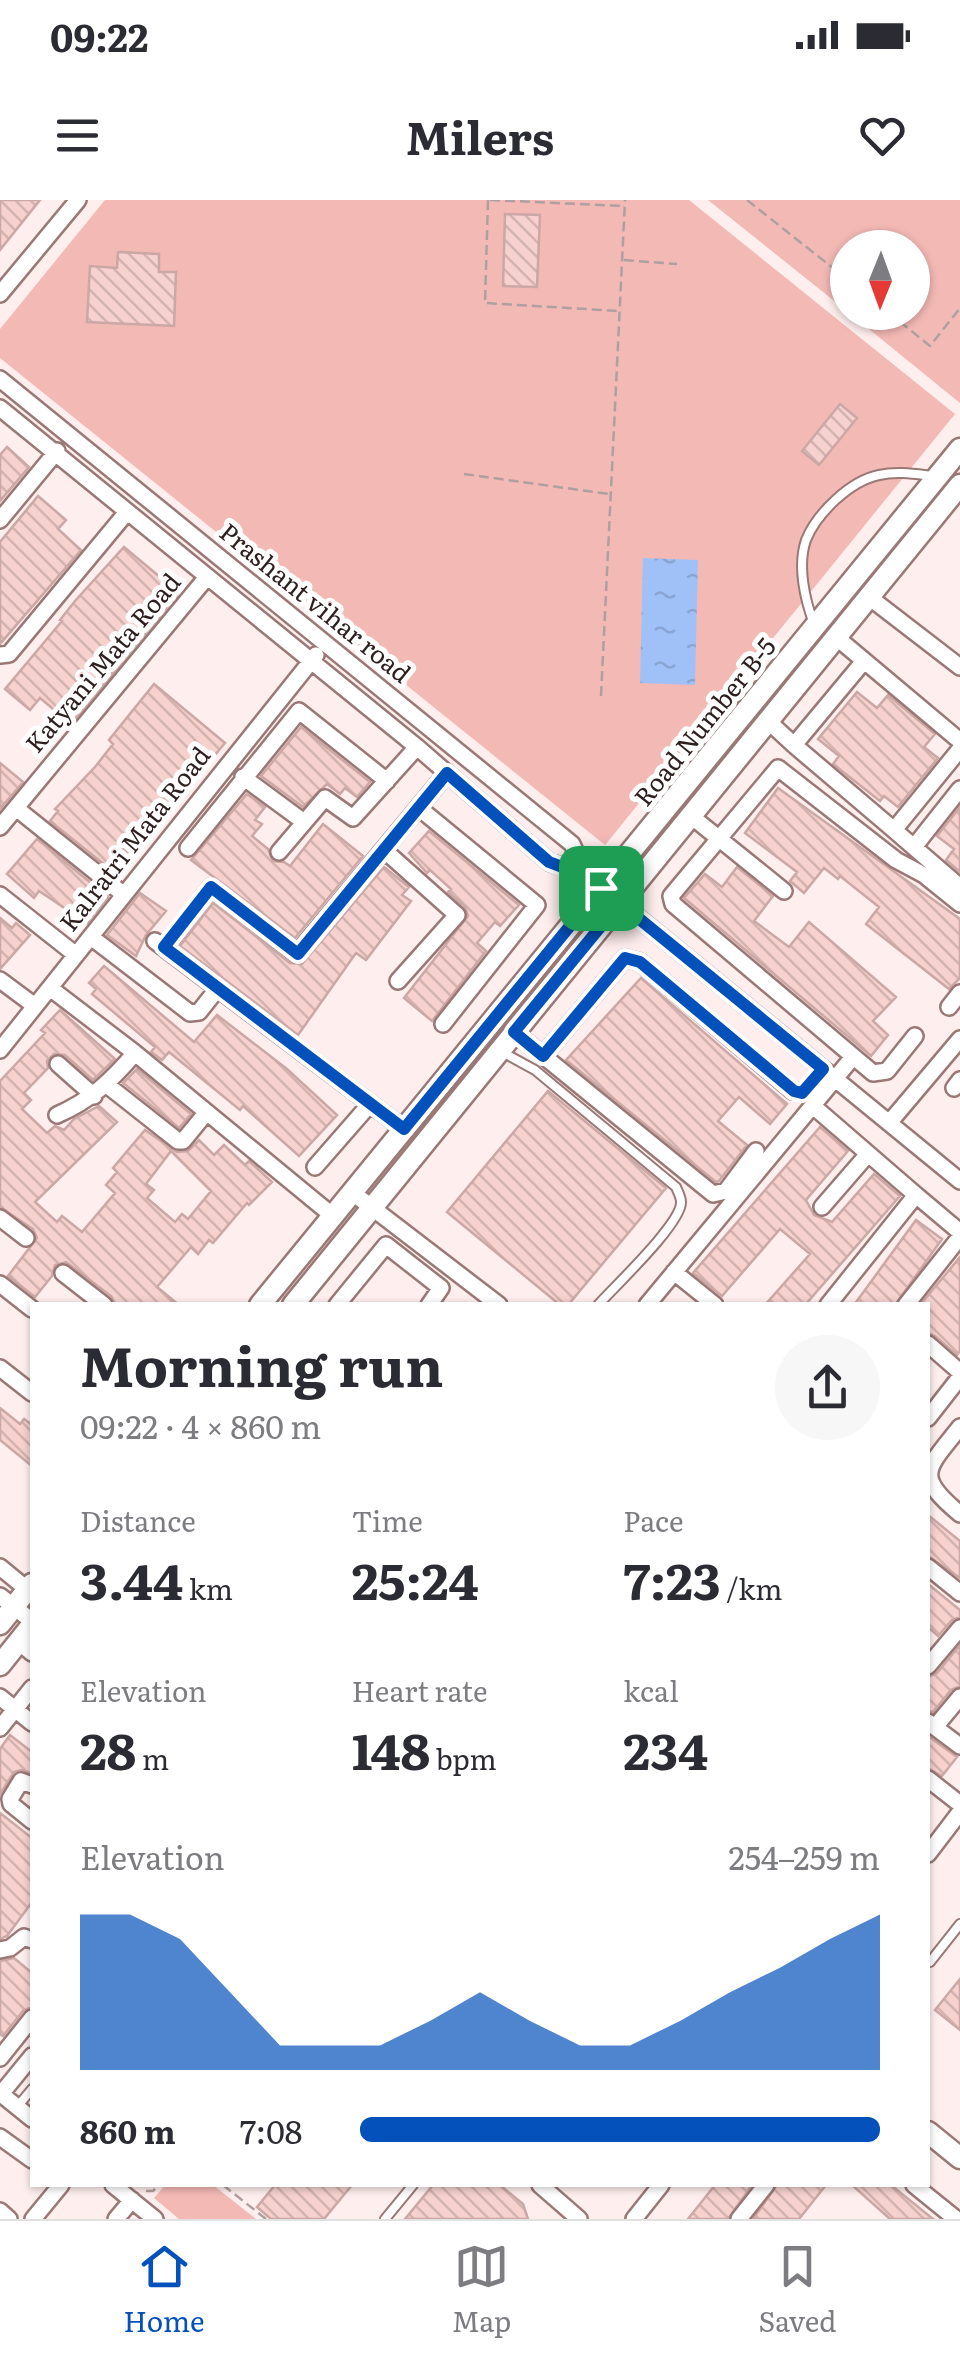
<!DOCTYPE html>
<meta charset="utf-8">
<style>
body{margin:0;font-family:Literata,serif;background:#f7f7f7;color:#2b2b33;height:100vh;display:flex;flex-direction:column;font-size:38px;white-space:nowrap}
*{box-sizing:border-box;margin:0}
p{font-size:32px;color:#7c7c81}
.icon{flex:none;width:55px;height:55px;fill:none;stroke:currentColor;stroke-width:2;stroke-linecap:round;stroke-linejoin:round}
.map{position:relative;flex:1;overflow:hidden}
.details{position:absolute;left:30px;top:1102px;width:900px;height:885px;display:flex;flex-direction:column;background:#fff;border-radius:0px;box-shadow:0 2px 8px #0004}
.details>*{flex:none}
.needle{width:65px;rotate:181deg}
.fabs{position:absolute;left:830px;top:30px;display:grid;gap:20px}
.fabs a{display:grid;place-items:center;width:100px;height:100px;border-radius:50%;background:#fff;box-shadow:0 2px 8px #0004;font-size:50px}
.pin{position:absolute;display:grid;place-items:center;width:85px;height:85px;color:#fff;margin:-42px;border-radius:20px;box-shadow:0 5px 15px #0006}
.round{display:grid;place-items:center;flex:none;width:105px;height:105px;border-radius:52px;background:#f7f7f7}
.overview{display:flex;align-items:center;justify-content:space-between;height:170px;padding:0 50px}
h1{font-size:55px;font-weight:700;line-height:75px}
.stats{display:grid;grid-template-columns:repeat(3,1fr);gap:15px;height:170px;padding:10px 50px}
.stats div{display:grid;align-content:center}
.stats b{font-size:50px;font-weight:700}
.stats small{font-size:28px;font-weight:400}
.stats p{font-size:28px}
.chart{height:280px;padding:20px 50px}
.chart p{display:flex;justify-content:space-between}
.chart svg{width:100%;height:180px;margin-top:10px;fill:#0551bb;opacity:.7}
ul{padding:0 50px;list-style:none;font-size:32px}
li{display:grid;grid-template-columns:160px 120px 1fr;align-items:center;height:75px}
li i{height:25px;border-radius:12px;background:#0551bb}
.status{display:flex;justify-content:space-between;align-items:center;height:70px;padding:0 50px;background:#fff;direction:ltr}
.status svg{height:28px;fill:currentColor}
header{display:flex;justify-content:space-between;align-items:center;height:130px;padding:0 50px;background:#fff;font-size:45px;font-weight:700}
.menu{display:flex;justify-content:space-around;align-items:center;height:140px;border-top:2px solid #e1e1e2;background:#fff;font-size:28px;color:#7c7c81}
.menu a{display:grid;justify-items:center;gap:5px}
.menu .on{color:#0551bb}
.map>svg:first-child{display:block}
.green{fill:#f3b9b5}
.water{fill:url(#water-ripples)}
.building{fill:url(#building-back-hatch);stroke:#cba7a5;stroke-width:2.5;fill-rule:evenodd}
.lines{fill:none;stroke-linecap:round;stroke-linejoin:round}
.lane-casing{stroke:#997876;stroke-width:12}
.street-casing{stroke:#997876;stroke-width:20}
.secondary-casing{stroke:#997876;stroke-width:25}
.path{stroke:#afa09f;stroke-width:2.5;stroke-dasharray:10 5;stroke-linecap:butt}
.lane{stroke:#fff;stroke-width:8}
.street{stroke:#fff;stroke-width:15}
.secondary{stroke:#fff;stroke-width:20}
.route-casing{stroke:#fff;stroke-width:20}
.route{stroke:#0551bb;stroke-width:12}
.labels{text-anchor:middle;stroke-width:10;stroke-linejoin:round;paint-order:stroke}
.street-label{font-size:25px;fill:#2d1f1e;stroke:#fff}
</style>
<div class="status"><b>09:22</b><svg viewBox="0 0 49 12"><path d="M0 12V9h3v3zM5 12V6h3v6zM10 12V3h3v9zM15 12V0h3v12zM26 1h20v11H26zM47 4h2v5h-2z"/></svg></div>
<header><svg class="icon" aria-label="menu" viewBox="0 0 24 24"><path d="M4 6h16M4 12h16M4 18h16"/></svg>Milers<svg class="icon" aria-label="heart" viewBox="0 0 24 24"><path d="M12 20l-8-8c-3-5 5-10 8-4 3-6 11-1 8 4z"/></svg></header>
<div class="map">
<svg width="960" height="2019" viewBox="0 0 960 2019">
<defs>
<pattern id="water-ripples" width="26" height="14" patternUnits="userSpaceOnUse" patternTransform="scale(2.5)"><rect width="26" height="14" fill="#9fc1f8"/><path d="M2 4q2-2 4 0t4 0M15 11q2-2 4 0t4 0" fill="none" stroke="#89a5d4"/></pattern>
<pattern id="building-back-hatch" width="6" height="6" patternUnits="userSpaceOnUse" patternTransform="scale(2.5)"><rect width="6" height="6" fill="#f6d1ce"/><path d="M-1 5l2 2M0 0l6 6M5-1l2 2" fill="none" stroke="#d3b3b0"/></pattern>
</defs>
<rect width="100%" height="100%" fill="#feeeed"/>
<!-- green -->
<path class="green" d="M105 0H689L955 214 605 645 0 158V129Z
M708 0H960V203L848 112H912V48H848V112Z
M165 1985H213L256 2019H179L154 1998Z"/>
<!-- water -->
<path class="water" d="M643 358 698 360 695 485 640 483Z"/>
<!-- building -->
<path class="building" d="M0 0H40L0 50Z
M505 14 540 15 537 87 503 86Z
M118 52 159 54V72H176L174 126 87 122 90 66 117 68Z
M840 204 857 218 819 265 802 251Z
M7 247 29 267 0 301V255Z
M38 296 66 320 58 329 81 350 0 444V342Z
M124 347 179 393 71 524 40 498 30 510 5 489 62 421 60 420 75 401Z
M154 484 225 543 115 673 50 621 58 611 55 609 95 567 113 544 109 540Z
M857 492 877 508 888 495 935 534 924 547 938 558 898 607 884 596 880 601 833 564 839 556 818 539Z
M301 527 370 582 357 597 345 588 340 594 327 584 303 607 261 576Z
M0 563 23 582 0 609Z
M778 588 960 719V778L949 789 866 724 879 707 840 676 838 679 824 668 804 693 790 681 797 672 745 633Z
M247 594 265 607 255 620 262 624 252 636 268 649 273 661 284 662 290 666 323 624 363 656 295 738 191 660Z
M960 607V672L946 660 954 649 937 636Z
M429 631 519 705 500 726 495 722 477 743 486 751 432 821 404 798 468 716 465 707 448 692 451 689 430 670 427 673 409 653Z
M37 639 108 697 87 723 39 691 34 698 7 674Z
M384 667 409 687 402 695 411 701 366 760 356 753 298 835 180 746 213 703 290 763 302 764Z
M737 667 773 696 754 721 789 747 809 722 896 797 873 821 888 835 871 856 684 698 705 674 722 687Z
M140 693 166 711 146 735 136 756 107 735Z
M0 718 12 728 16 723 30 735 0 769Z
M104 766 194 842 217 815 287 869 337 915 299 956 243 906 240 910 169 852 162 860 151 852 155 847 92 794 96 789 89 783Z
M641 778 787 904 770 924 739 897 718 921 747 945 719 981 716 982 566 860Z
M60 810 115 859 93 880 65 855 54 854 47 861 48 868 24 893 31 900 22 909 47 933 55 926 64 930 74 919 99 906 117 922 35 1002 57 1022 62 1016 82 1032 115 993 106 985 117 972 113 968 145 930 177 952 188 951 199 940 214 955 224 945 245 965 249 961 272 982 249 1005 247 1003 213 1043 209 1040 198 1054 191 1047 157 1087 179 1105H116L111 1096 66 1062 55 1065 52 1076 35 1097 8 1076 37 1038 33 1029 0 1007V881L45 833 41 830ZM171 951 211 991 188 1019 182 1014 175 1022 147 998 154 990 146 984Z
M137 869 191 914 179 928 123 883Z
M548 891 666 988 568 1105H560L447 1012Z
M820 927 848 951 806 1000 814 1015 832 1022 874 974 900 996 805 1105H765L810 1054 780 1029 722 1096 693 1073Z
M916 1020 942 1039 895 1105H854Z
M960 1057V1151L957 1155 935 1136 928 1133V1105H920Z
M0 1208 20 1224 24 1219 32 1225V1266L0 1240Z
M928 1315 960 1341V1378L928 1356Z
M928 1384 960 1410V1417L952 1420 938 1436 928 1427Z
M960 1445V1486L951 1490 933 1512 928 1511V1477L937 1473Z
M10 1535 32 1552V1573L21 1570 14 1572 0 1594V1549Z
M928 1536 957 1557 942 1576 928 1568Z
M0 1613 32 1638V1702L7 1736 0 1739Z
M14 1758 32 1773V1807L23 1811 3 1836 0 1834V1761Z
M960 1779V1830L935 1810Z
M275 1985H352L324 2019H271L257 2007Z
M433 1985H500L523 2004 528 2019H405Z
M715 1985H752L728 2019H688Z
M777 1985H826L799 2019H753Z
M852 1985H891L933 2019H890Z"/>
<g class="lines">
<!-- lane casing -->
<g class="lane-casing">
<path id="lane" d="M814 424C805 400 797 366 806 340 817 313 850 281 879 275 897 271 915 274 933 276
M504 853 535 870 676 987C678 992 681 997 681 1002 682 1023 614 1087 598 1105
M930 1762 960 1724
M17 1907 32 1889
M385 2019 413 1985"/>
</g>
<!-- street casing -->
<g class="street-casing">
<path id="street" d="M0 94 78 0
M0 179 572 644 586 675
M0 208 417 547 549 662 586 675 960 981
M0 320 57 251
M869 397 960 467
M836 437 960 541
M0 455 9 454 127 312
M768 521 794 545 864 461
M794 545 894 630
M960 549 894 630 960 687
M243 577 304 622
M16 608 123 694
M419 608 537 705 443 824
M691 616 784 691
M0 627 207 377
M914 647 960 589
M188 648 299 511 387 581
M384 650 457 715 398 781
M279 652 325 598 353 618 417 547
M0 695 76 755
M91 737 190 813 199 812 218 788
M155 741 404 929
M165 747 211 687 297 754 447 573
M0 780 35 806
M50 788 135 853 333 1016
M949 807 960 793
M514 832 713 994 726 991 756 951
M915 836 887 871 873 873 673 704 671 696 778 568 896 660 924 675 960 704
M0 850 316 455
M543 856 625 758 640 762 793 891H806L823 869
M58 864 94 896
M107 885 178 941H183L206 913
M954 888 960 880
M813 906 916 995
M57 915C91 900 111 881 135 853
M889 923 960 839
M315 967 370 904
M353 993 499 1105
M822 1007 868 954
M0 1018 26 1038
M674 1072 715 1105
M63 1073 104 1105
M0 1084 32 1109
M337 1105 386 1045 441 1088 429 1105
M647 1105 853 857
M828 1105 916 995 960 1032
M906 1105 960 1037
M928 1144 960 1172
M0 1168 32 1193
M928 1218 960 1177
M960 1227C927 1269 913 1275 960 1314
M0 1367 28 1390
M928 1367 960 1393
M0 1396 32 1421
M19 1442 32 1453
M928 1466 960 1428
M0 1497 32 1523
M928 1522 960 1546
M935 1527 960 1497
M0 1528 32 1488
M928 1579 960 1604
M32 1585 21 1581 10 1599 11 1604 32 1621
M928 1654 960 1612
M0 1750 10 1748 24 1737 32 1740
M0 1858 32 1818
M0 1893 32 1919
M1 1894 32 1856
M0 1937 32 1960
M113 1985 155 2019
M540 1985 579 2019
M914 1985 956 2019
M0 2011 9 2019
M33 2019 61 1985
M116 2019 132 2000
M634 2019 661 1985
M739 2019 766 1985"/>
</g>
<!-- secondary casing -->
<g class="secondary-casing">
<path id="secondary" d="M260 1105 960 249
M293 1105 960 285
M0 1424 32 1384
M0 1465 32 1425
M928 1932 960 1958"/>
</g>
<!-- path -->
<path class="path" d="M488 0 485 103 618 111
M490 0 623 6
M747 0 848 80
M624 60 677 64
M888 112 930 146 960 108
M464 274 609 294
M601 496 625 0
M223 1985 266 2019
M146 1991H153L159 1985"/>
<!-- lane -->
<use href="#lane" class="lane"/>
<!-- street -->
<use href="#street" class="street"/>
<!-- secondary -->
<use href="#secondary" class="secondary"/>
</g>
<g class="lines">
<!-- route casing -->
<g class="route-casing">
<path id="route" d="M601 688 586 676 549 662 447 573 298 754 211 687 164 747 404 929 601 688 620 703 514 832 543 856 625 758 640 762 794 891 802 893 823 869C749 809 676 748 601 688"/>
</g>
<!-- route -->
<use href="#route" class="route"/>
</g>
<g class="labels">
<!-- street labels -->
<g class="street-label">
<text transform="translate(315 403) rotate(39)" y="9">Prashant vihar road</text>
<text transform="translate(103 463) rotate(-50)" y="9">Katyani Mata Road</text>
<text transform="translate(705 522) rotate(-51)" y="9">Road Number B-5</text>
<text transform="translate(135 639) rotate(-52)" y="9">Kalratri Mata Road</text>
</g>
</g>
</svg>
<div class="fabs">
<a><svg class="needle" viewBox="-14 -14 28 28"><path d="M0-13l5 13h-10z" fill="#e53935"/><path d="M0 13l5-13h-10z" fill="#7c7c81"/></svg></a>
</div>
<div class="pin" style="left:601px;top:688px;background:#1e9e55"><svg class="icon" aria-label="arrive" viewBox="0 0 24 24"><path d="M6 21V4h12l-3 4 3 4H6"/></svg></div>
<section class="details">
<div class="overview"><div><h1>Morning run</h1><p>09:22 · 4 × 860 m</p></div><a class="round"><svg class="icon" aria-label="share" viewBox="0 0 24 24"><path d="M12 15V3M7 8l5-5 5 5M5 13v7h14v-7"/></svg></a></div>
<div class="stats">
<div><p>Distance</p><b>3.44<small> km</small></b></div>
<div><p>Time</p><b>25:24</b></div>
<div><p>Pace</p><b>7:23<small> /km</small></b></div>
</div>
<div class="stats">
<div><p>Elevation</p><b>28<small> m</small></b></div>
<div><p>Heart rate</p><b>148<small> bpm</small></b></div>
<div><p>kcal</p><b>234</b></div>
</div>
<div class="chart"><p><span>Elevation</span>254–259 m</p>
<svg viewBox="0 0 160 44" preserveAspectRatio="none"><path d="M0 44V6L10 6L20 12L30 25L40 38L50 38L60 38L70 32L80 25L90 32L100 38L110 38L120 32L130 25L140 19L150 12L160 6V44z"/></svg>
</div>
<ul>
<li><b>860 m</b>7:08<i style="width:100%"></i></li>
</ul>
</section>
</div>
<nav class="menu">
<a class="on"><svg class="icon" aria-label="home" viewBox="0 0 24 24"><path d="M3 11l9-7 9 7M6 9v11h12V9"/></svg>Home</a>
<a><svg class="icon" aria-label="map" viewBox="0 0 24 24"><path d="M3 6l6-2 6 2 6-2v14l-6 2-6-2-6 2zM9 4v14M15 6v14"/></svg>Map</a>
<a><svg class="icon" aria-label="saved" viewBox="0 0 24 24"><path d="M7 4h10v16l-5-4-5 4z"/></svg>Saved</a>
</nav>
